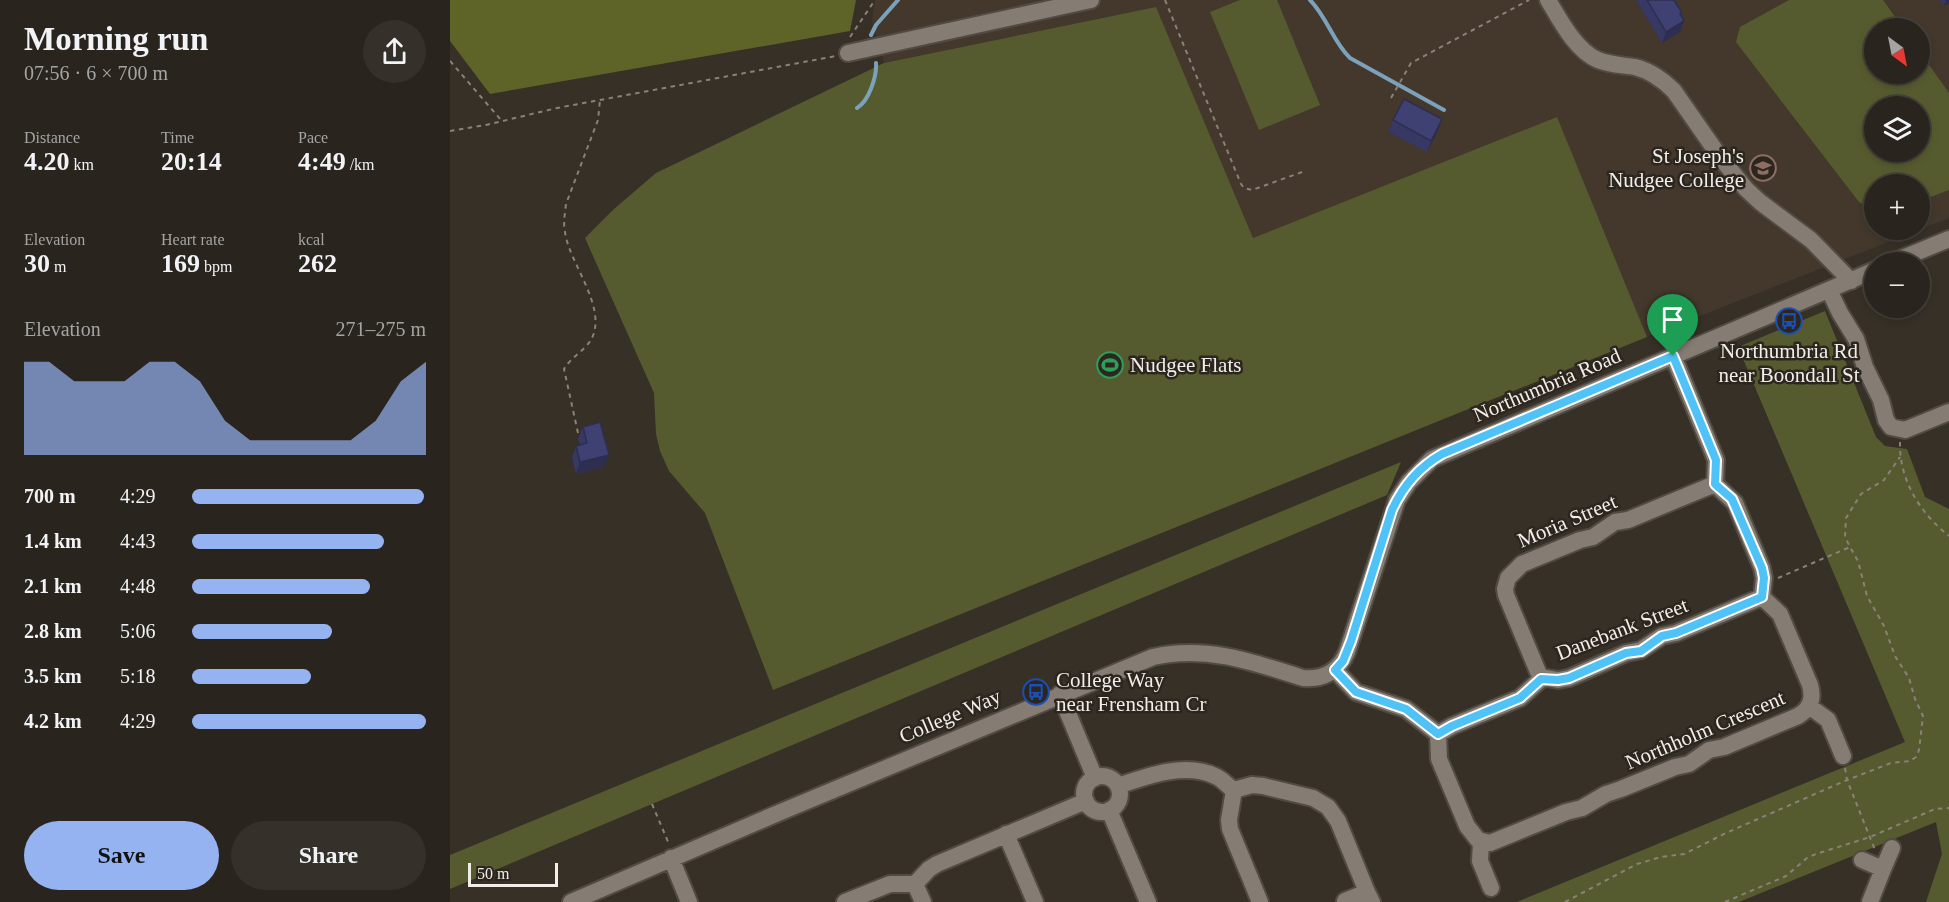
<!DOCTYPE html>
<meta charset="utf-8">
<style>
body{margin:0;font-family:Georgia,serif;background:#35302a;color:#f1f3f6;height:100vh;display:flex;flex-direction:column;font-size:22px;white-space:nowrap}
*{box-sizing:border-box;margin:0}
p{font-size:20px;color:#a5a4a4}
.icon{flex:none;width:33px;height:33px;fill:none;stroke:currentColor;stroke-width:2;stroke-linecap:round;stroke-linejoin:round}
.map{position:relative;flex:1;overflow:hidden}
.details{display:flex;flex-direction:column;background:#29241d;width:450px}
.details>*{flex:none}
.needle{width:39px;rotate:148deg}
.buttons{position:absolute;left:1414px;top:18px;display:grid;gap:12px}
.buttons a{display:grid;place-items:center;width:66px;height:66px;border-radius:50%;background:#29241d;box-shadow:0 3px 9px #0003,0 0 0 2px #45413b;font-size:30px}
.scale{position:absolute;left:18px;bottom:15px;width:90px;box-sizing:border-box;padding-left:6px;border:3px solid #f1ede8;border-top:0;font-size:16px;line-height:21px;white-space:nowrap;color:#f1ede8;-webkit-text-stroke:4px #2c261e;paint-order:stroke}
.pin{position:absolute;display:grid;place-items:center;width:51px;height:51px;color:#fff;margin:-62px -26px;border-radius:50% 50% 50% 0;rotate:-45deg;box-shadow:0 0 6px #0007}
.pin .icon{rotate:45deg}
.round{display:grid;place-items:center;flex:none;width:63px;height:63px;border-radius:32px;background:#35302a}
.overview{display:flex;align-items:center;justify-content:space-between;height:102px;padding:0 24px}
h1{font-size:33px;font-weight:700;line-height:45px}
.stats{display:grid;grid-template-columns:repeat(3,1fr);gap:9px;height:102px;padding:6px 24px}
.stats div{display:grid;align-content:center}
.stats b{font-size:26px;font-weight:700}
.stats small{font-size:16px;font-weight:400}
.stats p{font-size:16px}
.chart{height:168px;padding:12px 24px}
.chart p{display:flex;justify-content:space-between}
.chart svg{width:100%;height:108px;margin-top:6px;fill:#95b2f1;opacity:.7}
.primary-button{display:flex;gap:12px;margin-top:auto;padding:12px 24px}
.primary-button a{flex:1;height:69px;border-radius:36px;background:#95b2f1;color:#111;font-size:24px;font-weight:700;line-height:69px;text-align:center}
.primary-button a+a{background:#35302a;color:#f1f3f6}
ul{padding:0 24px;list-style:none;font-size:20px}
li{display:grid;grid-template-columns:96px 72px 1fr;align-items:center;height:45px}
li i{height:15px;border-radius:8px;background:#95b2f1}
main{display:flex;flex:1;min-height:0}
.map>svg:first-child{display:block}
.built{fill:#43382b;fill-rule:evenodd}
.green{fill:#565b2f;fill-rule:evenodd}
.forest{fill:#5e6428}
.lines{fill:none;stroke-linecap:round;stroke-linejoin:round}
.stream{stroke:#7ca1ba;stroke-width:4}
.minor-casing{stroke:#514b44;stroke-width:20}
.path{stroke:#88827b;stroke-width:2;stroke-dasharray:4.5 4.5;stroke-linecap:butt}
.minor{stroke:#857c73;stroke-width:16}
.wall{fill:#373863}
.shaded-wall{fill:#2d2e50}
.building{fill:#404173;stroke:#2d2e50;stroke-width:1.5}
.route-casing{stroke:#fff;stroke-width:12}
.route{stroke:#4fc3f7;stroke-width:8}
.labels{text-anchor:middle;stroke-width:5;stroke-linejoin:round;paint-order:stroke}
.poi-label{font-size:21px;fill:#f1ede8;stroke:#2c261e;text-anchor:start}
.street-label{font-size:21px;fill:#f1ede8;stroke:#2c261e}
</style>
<main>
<section class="details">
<div class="overview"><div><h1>Morning run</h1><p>07:56 · 6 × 700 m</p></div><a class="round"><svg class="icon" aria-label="share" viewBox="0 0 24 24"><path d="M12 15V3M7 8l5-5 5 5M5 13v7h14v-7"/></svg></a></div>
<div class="stats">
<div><p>Distance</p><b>4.20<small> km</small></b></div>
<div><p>Time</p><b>20:14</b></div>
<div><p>Pace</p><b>4:49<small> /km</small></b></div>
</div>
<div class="stats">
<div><p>Elevation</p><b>30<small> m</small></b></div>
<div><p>Heart rate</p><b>169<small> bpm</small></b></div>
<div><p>kcal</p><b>262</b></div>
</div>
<div class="chart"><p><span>Elevation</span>271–275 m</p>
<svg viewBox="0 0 160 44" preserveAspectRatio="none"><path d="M0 44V6L10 6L20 14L30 14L40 14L50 6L60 6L70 14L80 30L90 38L100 38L110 38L120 38L130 38L140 30L150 14L160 6V44z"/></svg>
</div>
<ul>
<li><b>700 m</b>4:29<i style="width:99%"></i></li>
<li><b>1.4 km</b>4:43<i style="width:82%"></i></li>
<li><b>2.1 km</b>4:48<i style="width:76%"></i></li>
<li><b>2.8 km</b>5:06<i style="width:60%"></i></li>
<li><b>3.5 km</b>5:18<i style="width:51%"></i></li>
<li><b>4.2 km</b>4:29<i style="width:100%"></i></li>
</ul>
<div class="primary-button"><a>Save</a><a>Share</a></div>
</section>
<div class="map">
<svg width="1499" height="902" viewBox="0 0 1499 902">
<rect width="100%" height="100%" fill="#373027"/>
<!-- built -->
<path class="built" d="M425 0H1499V218L1197 337 1107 118 803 238 706 7 434 63 422 21ZM1425 28H1470V74H1425ZM1425 106H1470V152H1425ZM1425 184H1470V230H1425Z"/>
<!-- green -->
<path class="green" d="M790 0H827L870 105 809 130 760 12Z
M1339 0H1433L1453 28H1425V74H1470V52L1499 93V190L1470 201V184H1425V211L1409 202 1286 42 1290 27ZM1425 106H1470V152H1425Z
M706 7 803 238 1107 117 1197 337 323 690 255 513 219 471 210 451 206 434 204 393 135 238 164 209 206 173 434 63Z
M1375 311 1426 437 1435 446 1457 449 1475 497 1499 509V902H1476L1492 854 1486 822 1289 902H1067L1455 742 1288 347Z
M951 462 937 495 0 889V855Z"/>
<!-- forest -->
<path class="forest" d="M0 0H406L400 31 40 94 0 41Z"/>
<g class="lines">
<!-- stream -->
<path class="stream" d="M860 0C877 17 883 42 900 58L994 110
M421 35 426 25 448 0
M407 108C419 101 427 76 426 63"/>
<!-- minor casing -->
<g class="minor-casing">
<path id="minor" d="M1098 0C1110 20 1126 51 1148 60 1160 65 1173 65 1185 67 1201 71 1213 80 1224 91L1270 157 1296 189 1310 202 1361 240 1401 281
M398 53 641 0
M1443 262 1499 239
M1379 290 1390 313 1406 339 1415 367 1431 400 1436 420 1441 427 1455 430 1499 412
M885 670 906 692 956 709 988 734 989 759 1017 826 1028 840 1040 843 1116 812 1132 808 1156 794 1171 789 1225 767 1239 764 1259 750 1274 747 1348 716C1360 709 1364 699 1360 685L1330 614 1312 597 1314 578 1312 568 1285 503 1265 484 1266 460 1223 356
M1091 679 1056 595 1055 589 1058 578 1072 564 1130 540 1143 537 1165 522 1178 520 1265 484
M610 694 645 778
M1359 706 1378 720 1393 756
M988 734 1002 726 1070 698 1091 679 1097 678 1108 680 1119 678 1176 653 1191 650 1212 636 1226 633 1312 597
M634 794a18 18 0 1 1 36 0a18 18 0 1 1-36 0Z
M668 786C697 776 735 762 765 776 773 779 777 786 784 790L802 785 813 786 863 798 878 807 888 821 917 892
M784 790 779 820 780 829 810 902
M659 810 698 902
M556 834 585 902
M1031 842 1030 861 1041 888
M221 858 239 902
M1412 860 1433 869 1442 848
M465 884 473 902
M895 901 917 892 922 902
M121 902 333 811 703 657C756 645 803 662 853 678 873 680 889 671 897 652L947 500 959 482 982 459 1425 270
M395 902 440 884H465L479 869 487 864 636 801
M1420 902 1433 869"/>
</g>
<!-- path -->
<path class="path" d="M715 0 791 184 794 188 802 190 855 171
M400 37 425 0
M0 61 51 120
M941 98 961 63 1079 0
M0 131 36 125 107 108 386 56
M128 433 114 369C121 357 136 350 142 338 157 306 119 263 115 232 113 223 115 213 116 204L148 120 150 100
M1450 442C1449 480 1470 513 1499 536
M1328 578 1400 547 1395 537 1396 518 1411 494 1434 480 1450 457
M1395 768 1397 780 1425 850
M202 804 219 844
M1115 902 1187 864 1211 857 1234 854 1276 833 1397 780 1441 763 1460 761 1466 757 1469 750 1473 716 1465 699 1459 678 1445 656 1434 626 1417 596 1408 561 1400 547
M1275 902 1336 876 1357 858 1366 854 1420 837 1485 809 1499 808"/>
<!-- minor -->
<use href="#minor" class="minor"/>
</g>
<!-- wall -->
<path class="wall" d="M1186 0H1224L1231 16 1230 32 1212 43Z
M1490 0H1499L1494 6Z
M943 120 988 131 977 152 938 132Z
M133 427 154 467 126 474 122 458 126 446 130 445 128 438Z"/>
<!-- shaded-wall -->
<path class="shaded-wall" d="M1496 0H1499V3L1494 6Z
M1234 21 1230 32 1212 43 1216 32Z
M992 119 988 131 977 152 981 141Z
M159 455 154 467 126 474 130 462Z"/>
<!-- building -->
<path class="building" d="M1197 0H1224L1232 13 1230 14 1234 21 1216 32Z
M954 99 992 119 981 141 943 120Z
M150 422 159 455 130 462 126 446 137 443 133 427Z"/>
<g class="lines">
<!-- route casing -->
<g class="route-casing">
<path id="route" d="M1223 356 1266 460 1265 484 1282 499 1312 568 1314 578 1312 597 1226 633 1212 636 1191 651 1176 653 1119 678 1108 680 1091 679 1070 698 1002 726 988 734 956 709 906 692 885 670 893 661 901 641 942 510C953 486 969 467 992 454Z"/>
</g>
<!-- route -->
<use href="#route" class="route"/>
</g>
<!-- icons -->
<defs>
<g id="school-ring" transform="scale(1.35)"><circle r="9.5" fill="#2c261e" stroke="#8d6e63" stroke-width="1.5"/><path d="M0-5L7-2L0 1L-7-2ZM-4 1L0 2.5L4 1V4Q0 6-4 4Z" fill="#8d6e63"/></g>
<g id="bus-ring" transform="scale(1.35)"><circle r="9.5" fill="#2c261e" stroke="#1a4fb4" stroke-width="1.5"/><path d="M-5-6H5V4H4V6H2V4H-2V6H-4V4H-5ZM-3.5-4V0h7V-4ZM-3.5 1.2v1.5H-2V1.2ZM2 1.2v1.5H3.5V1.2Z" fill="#1a4fb4"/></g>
<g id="stadium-ring" transform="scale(1.35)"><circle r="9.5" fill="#2c261e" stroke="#2e9e5b" stroke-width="1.5"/><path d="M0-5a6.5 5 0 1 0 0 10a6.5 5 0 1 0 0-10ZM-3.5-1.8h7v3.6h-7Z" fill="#2e9e5b"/></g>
</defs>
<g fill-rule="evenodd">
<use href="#school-ring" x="1313" y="168"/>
<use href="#bus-ring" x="1339" y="321"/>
<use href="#stadium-ring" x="660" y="365"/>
<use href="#bus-ring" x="586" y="692"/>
</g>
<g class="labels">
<!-- poi labels -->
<g class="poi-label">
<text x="1294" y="163" text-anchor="end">St Joseph's<tspan x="1294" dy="24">Nudgee College</tspan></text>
<text x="1339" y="358" text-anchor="middle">Northumbria Rd<tspan x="1339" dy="24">near Boondall St</tspan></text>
<text x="680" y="372">Nudgee Flats</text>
<text x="606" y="687">College Way<tspan x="606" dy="24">near Frensham Cr</tspan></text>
</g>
<!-- street labels -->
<g class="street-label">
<text transform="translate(1097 385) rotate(-23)" y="7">Northumbria Road</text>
<text transform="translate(1117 521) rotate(-23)" y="7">Moria Street</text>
<text transform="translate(1172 629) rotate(-21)" y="7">Danebank Street</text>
<text transform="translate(500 716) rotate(-23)" y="7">College Way</text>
<text transform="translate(1255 730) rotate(-23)" y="7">Northholm Crescent</text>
</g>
</g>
</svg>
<div class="buttons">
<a><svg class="needle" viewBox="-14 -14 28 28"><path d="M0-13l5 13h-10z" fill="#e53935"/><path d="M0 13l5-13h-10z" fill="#a5a4a4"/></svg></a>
<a><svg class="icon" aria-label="layers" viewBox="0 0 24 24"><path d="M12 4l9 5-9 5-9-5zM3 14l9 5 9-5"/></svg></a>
<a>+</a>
<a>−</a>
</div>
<div class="scale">50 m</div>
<div class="pin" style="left:1223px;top:356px;background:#1e9e55"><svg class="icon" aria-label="arrive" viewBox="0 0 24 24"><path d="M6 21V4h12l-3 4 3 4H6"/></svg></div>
</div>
</main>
